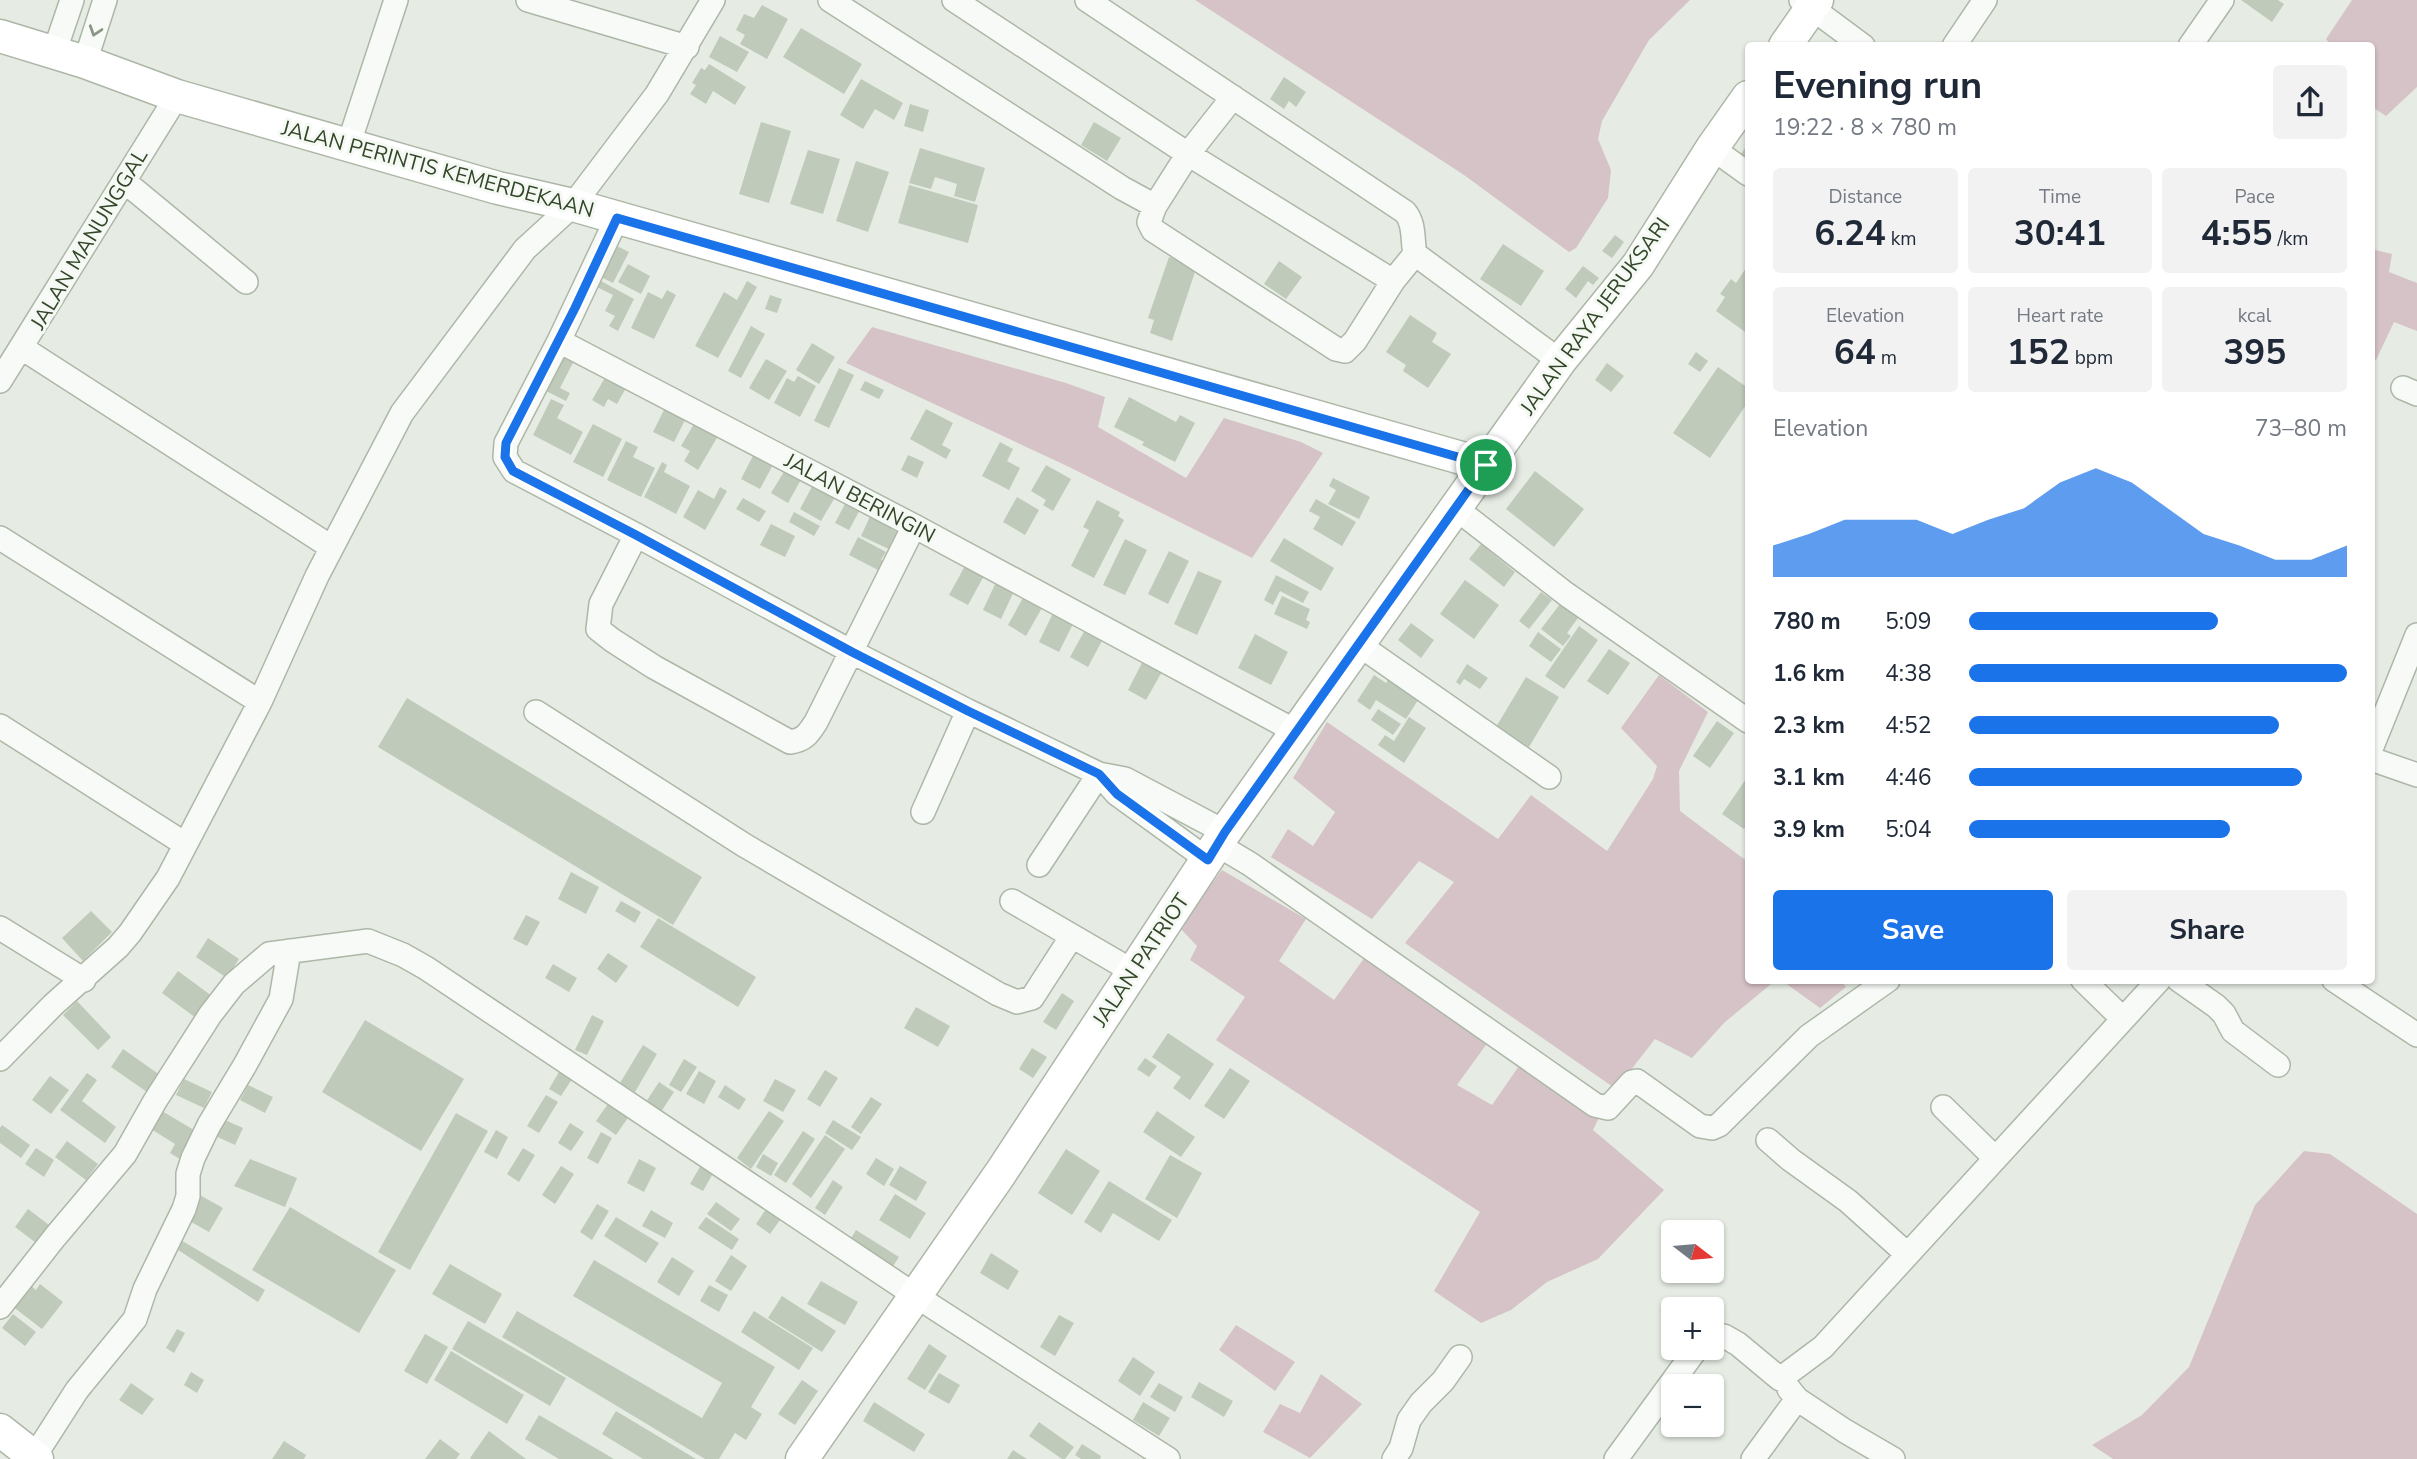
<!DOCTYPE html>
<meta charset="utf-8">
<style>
body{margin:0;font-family:"Nunito Sans",sans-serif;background:#f2f2f3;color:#1f2937;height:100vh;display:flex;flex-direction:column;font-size:26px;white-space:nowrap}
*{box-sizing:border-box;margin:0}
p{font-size:23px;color:#747a83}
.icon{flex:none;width:38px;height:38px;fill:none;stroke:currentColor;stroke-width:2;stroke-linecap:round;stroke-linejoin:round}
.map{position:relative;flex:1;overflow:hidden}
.side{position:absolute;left:1745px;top:42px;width:630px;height:942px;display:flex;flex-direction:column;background:#fff;border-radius:7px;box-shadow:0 2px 5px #0004}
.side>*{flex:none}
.needle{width:46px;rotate:106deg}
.tools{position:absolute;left:1661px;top:1220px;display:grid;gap:14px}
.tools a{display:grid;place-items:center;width:63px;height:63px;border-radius:7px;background:#fff;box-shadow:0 2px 5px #0004;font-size:35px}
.pin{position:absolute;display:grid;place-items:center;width:60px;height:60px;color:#fff;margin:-30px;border:4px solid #fff;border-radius:50%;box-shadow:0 2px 7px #0007}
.round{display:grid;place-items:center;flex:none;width:74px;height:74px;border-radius:7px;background:#f2f2f3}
.summary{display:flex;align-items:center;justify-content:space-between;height:119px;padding:0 28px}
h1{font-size:38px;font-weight:700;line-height:52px}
.stats{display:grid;grid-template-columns:repeat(3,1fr);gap:10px;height:119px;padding:7px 28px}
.stats div{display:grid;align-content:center;border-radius:7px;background:#f2f2f3;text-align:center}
.stats b{font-size:35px;font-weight:700}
.stats small{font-size:19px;font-weight:400}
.stats p{font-size:19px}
.chart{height:196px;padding:14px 28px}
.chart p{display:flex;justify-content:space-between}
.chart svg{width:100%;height:126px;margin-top:7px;fill:#1a73e8;opacity:.7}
.button{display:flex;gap:14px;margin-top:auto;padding:14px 28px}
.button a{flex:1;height:80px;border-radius:7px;background:#1a73e8;color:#fff;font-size:28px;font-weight:700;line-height:80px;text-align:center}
.button a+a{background:#f2f2f3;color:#1f2937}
ul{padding:0 28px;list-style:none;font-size:23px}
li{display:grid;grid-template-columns:112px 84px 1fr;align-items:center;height:52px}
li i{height:18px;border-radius:9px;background:#1a73e8}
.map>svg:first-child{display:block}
.green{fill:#d6c3c8}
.building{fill:#bfcaba}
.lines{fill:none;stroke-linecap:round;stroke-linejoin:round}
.street-casing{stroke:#adb7a7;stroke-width:26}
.secondary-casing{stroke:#adb7a7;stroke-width:35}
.street{stroke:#f7faf6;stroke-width:23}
.secondary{stroke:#fff;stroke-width:32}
.oneway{stroke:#8b9785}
.route-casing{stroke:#fff;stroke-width:14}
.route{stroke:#1a73e8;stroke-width:9}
.labels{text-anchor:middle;stroke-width:6;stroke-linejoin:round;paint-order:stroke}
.street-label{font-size:21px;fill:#334629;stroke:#f5f9f3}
</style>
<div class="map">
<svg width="2417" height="1459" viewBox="0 0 2417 1459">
<rect width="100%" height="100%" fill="#e6ece3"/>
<!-- green -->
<path class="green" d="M1195 0H1690L1649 40 1602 121 1598 139 1611 170 1608 198 1576 248 1569 252 1464 175Z
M2352 0H2417V87L2386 116 2371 106V46L2331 45 2326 39Z
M2371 249 2392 254 2389 272 2417 283V331L2394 322 2376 360 2371 357Z
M872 327 1066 383 1105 397 1098 427 1186 478 1224 418 1301 442 1323 453 1252 558 1065 465 846 363Z
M1659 675 1708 712 1679 771 1680 811 1748 862V980H1776L1725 1022 1692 1058 1655 1039 1616 1089 1405 943 1454 882 1419 861 1372 919 1271 857 1288 829 1313 846 1335 812 1293 778 1327 722 1498 839 1531 795 1607 851 1653 779 1657 766 1621 728Z
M1222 870 1306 919 1279 961 1334 1000 1375 943 1499 1027 1457 1085 1492 1105 1532 1047 1607 1101 1593 1130 1664 1190 1598 1259 1547 1282 1511 1310 1481 1323 1434 1291 1480 1212 1216 1040 1245 997 1190 960 1197 946 1179 927Z
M1781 980H1840L1846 987 1820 1008Z
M2304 1151 2330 1154 2417 1214V1459H2113L2092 1445 2142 1415 2189 1367 2255 1205Z
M1236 1325 1295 1362 1275 1391 1219 1350Z
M1321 1374 1362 1404 1310 1458 1263 1432 1280 1404 1300 1413Z"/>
<!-- building -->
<path class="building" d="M2241 0H2278L2284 4 2272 22Z
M762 5 788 19 767 59 740 44 745 35 736 30 744 14 754 18Z
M801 28 862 64 844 94 783 57Z
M720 36 749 52 737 72 709 57Z
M709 64 746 87 735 105 713 91 706 104 690 94 696 85 692 83 701 68 705 70Z
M1284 77 1306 92 1296 107 1289 101 1284 109 1270 99Z
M861 79 903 103 894 120 875 109 863 129 840 115Z
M910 104 929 110 923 132 904 126Z
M761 122 791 131 769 203 739 194Z
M1094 122 1121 138 1107 161 1081 145Z
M1748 143V165L1738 159Z
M920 148 985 168 975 202 954 196 957 184 935 177 931 189 909 183Z
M808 150 840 159 823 214 790 204Z
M856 161 889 172 868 232 836 221Z
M909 185 978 205 968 243 898 223Z
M1615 235 1624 242 1612 258 1602 251Z
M1503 244 1544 271 1521 306 1480 279Z
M617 246 629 252 613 283 601 277Z
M1169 257 1197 266 1172 341 1150 333 1154 320 1148 318Z
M1279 261 1302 277 1286 299 1264 284Z
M628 264 650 276 641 294 618 282Z
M1748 265V334L1716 311 1725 297 1720 294 1731 279 1736 283Z
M1583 266 1599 278 1593 285 1588 281 1576 298 1565 289Z
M601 281 634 299 618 331 609 326 615 316 605 311 613 295 597 287Z
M747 281 757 287 718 358 695 346 724 292 737 300Z
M667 290 676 295 654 339 631 328 648 292 662 299Z
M770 295 782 299 777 313 765 309Z
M1410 315 1437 333 1432 342 1451 354 1428 388 1403 371 1406 365 1386 352Z
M751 326 765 334 741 378 728 371Z
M812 343 835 357 819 384 796 370Z
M565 348 577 355 560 388 570 393 566 401 544 390Z
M1696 352 1708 361 1700 372 1688 364Z
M766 359 787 371 769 400 749 388Z
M1607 363 1624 376 1611 392 1595 380Z
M1718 367 1748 388V402L1710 458 1673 433Z
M839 368 854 375 829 428 814 421Z
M610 369 630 381 617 404 608 399 604 407 592 400Z
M798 376 816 386 800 417 774 403 787 378 794 382Z
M865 381 884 390 879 399 860 390Z
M1129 397 1176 422 1180 415 1195 423 1175 462 1142 445 1144 442 1114 427Z
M551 399 564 405 557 418 583 432 571 455 533 435Z
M668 402 689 412 674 442 653 432Z
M926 409 953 423 942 445 951 450 946 459 910 439Z
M698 417 721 431 698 470 684 461 690 451 681 446Z
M593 424 622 439 603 477 573 462Z
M626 441 638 447 633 457 655 468 641 497 607 480Z
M1000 442 1013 449 1007 461 1020 468 1009 490 982 476Z
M756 450 775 461 760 489 741 479Z
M908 455 924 462 917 478 901 470Z
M662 462 667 465 664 472 690 486 676 514 644 497Z
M788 465 804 474 788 503 771 493Z
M1046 465 1071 479 1053 511 1043 505 1046 500 1031 491Z
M1535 471 1584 509 1554 547 1506 509Z
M1333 478 1370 497 1359 519 1328 504 1336 490 1329 486Z
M815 481 837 494 821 521 800 509Z
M720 487 727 491 705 530 683 517 698 490 714 499Z
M1017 497 1039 510 1025 535 1003 522Z
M743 498 766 511 759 522 736 509Z
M848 498 862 506 849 530 835 523Z
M1316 499 1356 522 1342 546 1313 529 1320 517 1309 511Z
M1097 500 1120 512 1118 516 1124 520 1094 578 1071 566 1089 530 1083 527Z
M873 510 895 521 891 529 903 535 895 552 861 536Z
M794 512 820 526 814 536 789 522Z
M771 524 795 536 785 557 760 545Z
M858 537 886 552 881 560 888 564 884 573 849 555Z
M1284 538 1334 568 1321 591 1270 561Z
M1125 539 1147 550 1125 595 1103 585Z
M1481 544 1515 572 1504 587 1469 559Z
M1169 551 1189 561 1168 604 1148 594Z
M966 564 985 574 968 605 949 595Z
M1198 571 1222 581 1197 635 1174 624Z
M1276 575 1309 592 1303 603 1280 591 1273 605 1264 600Z
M997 580 1015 589 1001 619 983 610Z
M1465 580 1499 605 1474 639 1440 614Z
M1541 592 1552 600 1529 629 1519 621Z
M1024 596 1043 606 1026 636 1008 625Z
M1282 596 1310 609 1306 620 1310 622 1307 629 1274 614Z
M1560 604 1578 618 1567 633 1571 636 1563 646 1541 629Z
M1054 611 1074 622 1059 652 1039 642Z
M1411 623 1434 640 1421 658 1398 640Z
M1579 626 1598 640 1564 689 1545 676Z
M1086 628 1104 637 1088 667 1070 657Z
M1538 632 1561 649 1551 662 1529 646Z
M1255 634 1288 652 1271 685 1238 668Z
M1609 649 1630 663 1608 695 1587 681Z
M1144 659 1163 670 1146 700 1128 690Z
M1467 664 1488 678 1480 689 1464 679 1460 685 1456 682Z
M1374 675 1386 683 1388 680 1418 700 1406 719 1376 700 1370 710 1357 701Z
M1526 677 1559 697 1529 747 1496 727Z
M407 698 702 877 673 925 378 747Z
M1378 709 1401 724 1393 735 1371 720Z
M1409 717 1426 728 1404 763 1378 745 1385 735 1394 741Z
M1717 721 1734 733 1710 768 1693 756Z
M1748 776V823L1744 829 1722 814Z
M571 872 599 887 586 914 558 899Z
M621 901 641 912 635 923 615 911Z
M91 911 112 932 83 961 62 938Z
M526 915 540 922 527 946 513 939Z
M658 918 756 977 738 1007 640 947Z
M208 938 239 959 227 978 196 957Z
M608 953 628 966 616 983 597 969Z
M553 964 577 978 569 992 545 978Z
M178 971 212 996 196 1018 162 993Z
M1062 993 1074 1001 1056 1030 1043 1022Z
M77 1001 111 1037 98 1050 63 1015Z
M916 1007 950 1026 938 1047 904 1028Z
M592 1015 604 1021 587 1055 575 1050Z
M365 1020 464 1079 421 1151 322 1092Z
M1168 1033 1214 1064 1190 1100 1173 1088 1181 1077 1152 1057Z
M643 1045 657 1054 635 1092 620 1083Z
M1032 1048 1047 1057 1033 1078 1019 1069Z
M123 1049 160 1075 147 1092 111 1067Z
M1145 1058 1157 1066 1149 1077 1137 1069Z
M684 1059 697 1067 681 1092 669 1085Z
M563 1065 576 1073 561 1096 549 1089Z
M1230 1068 1250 1081 1224 1119 1204 1106Z
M825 1070 838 1078 820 1107 807 1099Z
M699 1071 716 1081 704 1104 686 1094Z
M87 1073 97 1080 82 1101 116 1127 105 1143 60 1110Z
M50 1076 69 1090 51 1114 32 1100Z
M184 1079 212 1092 204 1108 176 1095Z
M775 1079 796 1090 783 1112 763 1101Z
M659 1082 674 1092 659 1115 644 1105Z
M248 1085 273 1097 265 1113 240 1100Z
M725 1085 746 1099 739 1110 718 1097Z
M546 1095 558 1102 539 1133 527 1126Z
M871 1097 882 1104 861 1134 851 1127Z
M612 1098 632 1112 616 1135 596 1121Z
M162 1111 199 1133 183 1161 170 1153 175 1144 151 1129Z
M769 1111 784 1121 751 1169 737 1158Z
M1157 1111 1195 1137 1181 1157 1143 1132Z
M456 1113 488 1131 410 1270 378 1252Z
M216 1116 243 1128 235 1145 209 1133Z
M833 1120 861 1137 852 1150 825 1133Z
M570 1123 584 1132 571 1151 558 1143Z
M2 1125 30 1145 21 1158 0 1143V1128Z
M496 1130 508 1137 497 1159 484 1152Z
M803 1131 815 1139 786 1183 774 1175Z
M601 1132 612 1138 598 1164 587 1158Z
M825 1135 845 1149 811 1198 792 1184Z
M67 1141 98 1164 86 1180 55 1157Z
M36 1148 54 1160 44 1177 25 1164Z
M523 1148 535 1155 519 1182 507 1174Z
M1066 1149 1100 1171 1072 1215 1038 1193Z
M763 1154 778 1163 771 1176 756 1167Z
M1170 1155 1202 1173 1177 1218 1145 1199Z
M876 1158 894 1169 884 1186 866 1174Z
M250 1159 297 1178 285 1207 234 1186Z
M639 1159 656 1168 644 1192 627 1183Z
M704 1160 716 1168 703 1191 690 1184Z
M561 1166 574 1174 555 1204 542 1195Z
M900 1166 927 1182 916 1201 889 1185Z
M833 1180 843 1187 825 1215 815 1208Z
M1109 1181 1172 1220 1159 1241 1113 1213 1101 1233 1084 1222Z
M198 1194 223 1208 209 1232 184 1218Z
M895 1194 926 1213 910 1239 879 1220Z
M716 1202 740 1219 731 1231 707 1214Z
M770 1203 785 1213 770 1234 756 1224Z
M597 1204 609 1211 592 1240 580 1232Z
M290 1207 396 1270 359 1333 252 1270Z
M28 1209 53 1228 40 1246 15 1227Z
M651 1210 673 1223 665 1238 642 1226Z
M616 1217 659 1243 646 1263 604 1236Z
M706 1217 739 1239 732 1250 698 1228Z
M856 1230 899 1257 893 1266 850 1240Z
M174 1236 265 1290 258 1302 169 1244Z
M991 1253 1019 1271 1008 1290 980 1273Z
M731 1255 747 1266 731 1291 715 1281Z
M672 1257 694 1271 679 1296 657 1282Z
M594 1260 775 1367 751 1407 762 1414 746 1440 735 1433 719 1459H705L502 1337 517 1311 702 1418 722 1383 573 1296Z
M450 1264 502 1294 485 1324 432 1294Z
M821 1281 858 1302 845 1325 807 1304Z
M29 1284 36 1290 40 1284 63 1302 42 1329 12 1306Z
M709 1285 728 1295 719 1312 700 1301Z
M782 1296 836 1331 822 1352 768 1318Z
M754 1311 813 1348 799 1370 741 1332Z
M13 1314 36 1332 25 1346 2 1328Z
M1059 1315 1074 1323 1055 1356 1040 1347Z
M468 1321 566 1378 550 1406 452 1349Z
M177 1329 185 1333 174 1353 166 1348Z
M425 1334 448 1347 427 1384 404 1371Z
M929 1344 947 1356 925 1390 907 1379Z
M451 1351 524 1395 507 1424 434 1380Z
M1133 1357 1155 1372 1140 1396 1118 1381Z
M191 1372 204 1380 197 1393 184 1385Z
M939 1373 960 1385 949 1404 928 1392Z
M802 1380 818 1391 795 1425 778 1414Z
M1199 1382 1233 1401 1224 1417 1191 1397Z
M131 1383 154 1399 142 1415 119 1400Z
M1159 1383 1183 1397 1175 1412 1150 1397Z
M874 1402 925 1434 914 1452 863 1421Z
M1143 1402 1170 1418 1159 1436 1133 1420Z
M616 1411 696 1459H643L602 1434Z
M539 1415 614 1459H559L525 1439Z
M1039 1422 1074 1447 1065 1459H1062L1029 1436Z
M489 1431 526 1459H471L470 1458Z
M440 1439 460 1454 456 1459H425Z
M284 1441 306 1455 304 1459H272Z
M1082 1444 1101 1456 1100 1459H1081L1075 1455Z
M1013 1450 1027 1459H1007Z"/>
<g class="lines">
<!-- street casing -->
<g class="street-casing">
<path id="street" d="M528 0 687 47
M830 0 1122 188 1155 206 1149 222 1153 230 1336 349 1345 351 1355 341 1393 281 1415 254
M954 0 1188 154 1393 281
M1087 0 1405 212C1415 224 1412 239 1415 254L1560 361
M1801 0 1863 46
M1954 46 1985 0
M2190 46 2222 0
M54 53 72 0
M85 62 105 0
M348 146 396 0
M1712 148 1748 174
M124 181 246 282
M1155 206 1188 154 1233 97
M617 218 559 341 914 526 1297 732
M559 341 506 443 505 457 514 471 636 535 852 652 968 711 1099 774 1125 779 1225 832
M22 348 331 547
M0 381 177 96
M2403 388 2417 394
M1454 507 1566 594 1748 721
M636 535 601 604 598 629 612 640 654 667 790 742C805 740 809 733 816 722L914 526
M0 538 260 702
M1358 644 1549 777
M536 712 744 845 998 994 1017 1002 1032 998 1072 936
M0 726 185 844
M2371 749 2417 635
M2371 759 2417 775
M1099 774 1117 794 1208 860
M923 812 968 711
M1218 845 1250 864 1595 1105 1608 1108 1632 1082 1637 1081 1700 1126 1712 1128 1719 1125 1809 1036 1888 980
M1039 865 1099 774
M1012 901 1134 972
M0 928 84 980
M2083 980 2123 1019
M2179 980 2216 1006 2224 1014 2233 1031 2278 1065
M2334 980 2417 1035
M0 1059 53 1005 118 947 130 933 168 878 260 702 317 576 402 413 525 249 573 205 657 94 713 0
M1943 1107 1995 1158
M1768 1140 1791 1160 1848 1201 1907 1254
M0 1307 55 1237 125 1154 155 1101 210 1015 234 984 269 954 368 941 403 955 426 968 916 1296 1168 1459
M1712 1336H1724L1738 1344 1780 1379 1823 1347 2159 980
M1797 1399 1845 1431 1893 1459
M34 1457 77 1390 135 1319 145 1289 184 1209 188 1196V1174L193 1158 209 1125 245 1065 281 999 289 951
M1394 1459 1401 1448 1409 1420 1421 1403 1443 1381 1460 1357
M1616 1459 1697 1348
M1753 1459 1797 1399 1789 1389"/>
</g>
<!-- secondary casing -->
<g class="secondary-casing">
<path id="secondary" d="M0 36 85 62 177 96 498 188 573 205 1486 465
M1785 46 1817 0
M0 1430 37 1459
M802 1459 1000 1174 1225 832 1560 361 1638 265 1712 148 1748 97"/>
</g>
<!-- street -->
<use href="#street" class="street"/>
<!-- secondary -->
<use href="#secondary" class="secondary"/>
</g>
<!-- one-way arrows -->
<defs><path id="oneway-chevron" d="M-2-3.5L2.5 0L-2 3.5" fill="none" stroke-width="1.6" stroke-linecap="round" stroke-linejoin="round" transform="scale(1.75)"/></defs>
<use class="oneway" href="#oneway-chevron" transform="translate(95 31) rotate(108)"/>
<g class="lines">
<!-- route casing -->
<g class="route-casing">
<path id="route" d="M617 218 1486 465 1225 832 1208 860 1117 794 1099 774 968 711 852 652 636 535 513 471 505 457 506 443 575 308Z"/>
</g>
<!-- route -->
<use href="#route" class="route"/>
</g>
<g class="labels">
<!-- street labels -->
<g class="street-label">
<text transform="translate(438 169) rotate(15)" y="7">JALAN PERINTIS KEMERDEKAAN</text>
<text transform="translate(89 239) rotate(-59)" y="7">JALAN MANUNGGAL</text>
<text transform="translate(1595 316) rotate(-54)" y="7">JALAN RAYA JERUKSARI</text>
<text transform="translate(860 498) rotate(28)" y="7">JALAN BERINGIN</text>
<text transform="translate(1141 960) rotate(-56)" y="7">JALAN PATRIOT</text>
</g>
</g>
</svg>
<div class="tools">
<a><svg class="needle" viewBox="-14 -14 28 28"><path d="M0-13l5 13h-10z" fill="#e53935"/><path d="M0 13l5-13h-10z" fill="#747a83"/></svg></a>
<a>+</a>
<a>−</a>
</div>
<div class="pin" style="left:1486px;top:465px;background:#1e9e55"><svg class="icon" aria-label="arrive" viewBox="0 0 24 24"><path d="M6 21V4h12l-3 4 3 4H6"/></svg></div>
<section class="side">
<div class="summary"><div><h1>Evening run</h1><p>19:22 · 8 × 780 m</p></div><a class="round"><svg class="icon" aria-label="share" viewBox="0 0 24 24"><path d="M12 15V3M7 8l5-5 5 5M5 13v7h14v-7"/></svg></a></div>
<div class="stats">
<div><p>Distance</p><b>6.24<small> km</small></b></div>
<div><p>Time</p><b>30:41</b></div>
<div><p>Pace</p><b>4:55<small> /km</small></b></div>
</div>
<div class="stats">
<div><p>Elevation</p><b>64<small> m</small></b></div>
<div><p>Heart rate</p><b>152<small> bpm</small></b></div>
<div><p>kcal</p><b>395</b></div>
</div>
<div class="chart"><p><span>Elevation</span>73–80 m</p>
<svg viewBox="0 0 160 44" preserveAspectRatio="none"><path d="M0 44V33L10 29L20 24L30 24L40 24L50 29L60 24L70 20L80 11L90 6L100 11L110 20L120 29L130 33L140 38L150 38L160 33V44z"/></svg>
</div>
<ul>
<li><b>780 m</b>5:09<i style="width:66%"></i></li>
<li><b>1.6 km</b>4:38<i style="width:100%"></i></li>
<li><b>2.3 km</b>4:52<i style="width:82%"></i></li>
<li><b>3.1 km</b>4:46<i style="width:88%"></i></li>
<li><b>3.9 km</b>5:04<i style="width:69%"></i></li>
</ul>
<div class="button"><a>Save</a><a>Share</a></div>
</section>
</div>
